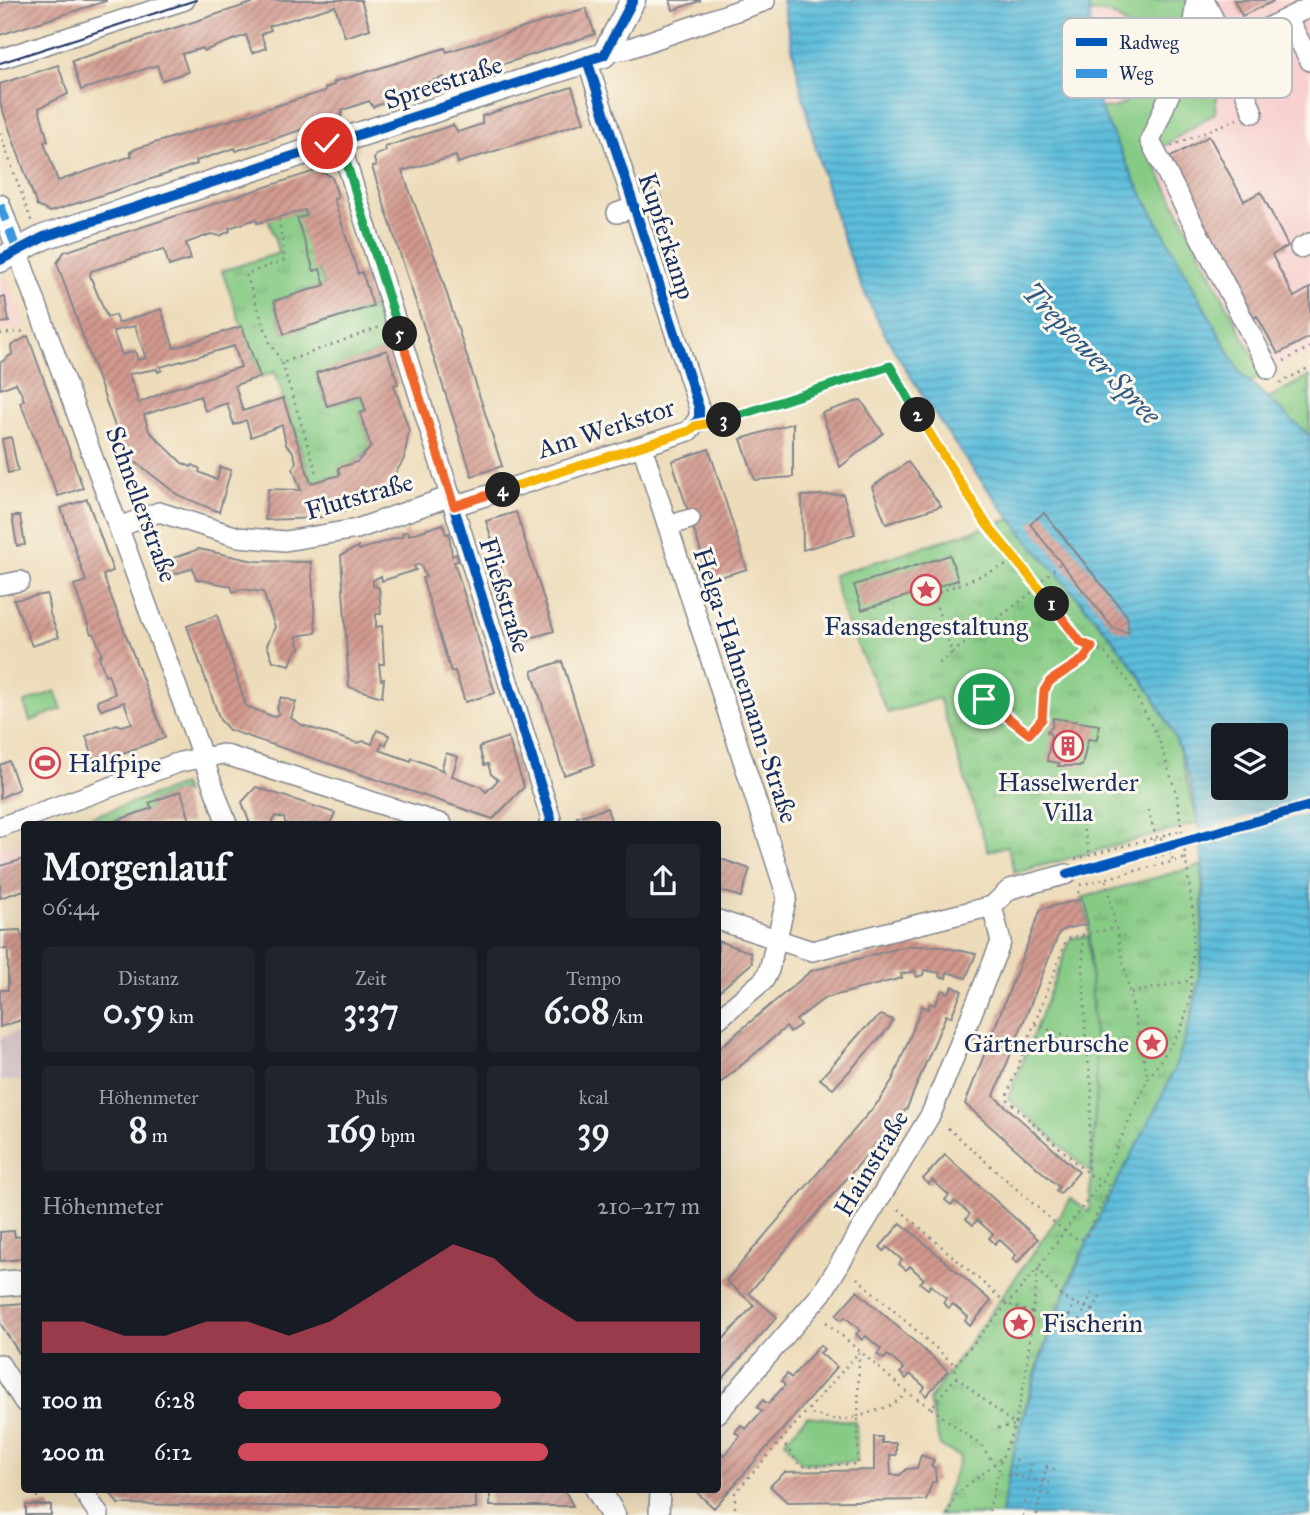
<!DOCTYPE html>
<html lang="de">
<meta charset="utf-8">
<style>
body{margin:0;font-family:"IM FELL Great Primer",serif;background:#20242c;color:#f1f3f6;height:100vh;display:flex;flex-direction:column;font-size:26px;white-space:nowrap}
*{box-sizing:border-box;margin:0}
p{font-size:23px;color:#9ea1a6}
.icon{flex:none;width:38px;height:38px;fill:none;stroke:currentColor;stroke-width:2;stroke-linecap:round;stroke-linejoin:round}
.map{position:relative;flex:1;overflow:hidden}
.sheet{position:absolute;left:21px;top:821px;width:700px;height:672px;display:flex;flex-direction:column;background:#171b24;border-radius:7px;box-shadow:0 7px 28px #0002}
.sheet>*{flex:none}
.fabs{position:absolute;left:1211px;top:723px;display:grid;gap:14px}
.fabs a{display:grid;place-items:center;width:77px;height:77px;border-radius:7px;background:#171b24;box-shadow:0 7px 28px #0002;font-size:35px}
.pin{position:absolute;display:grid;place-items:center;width:60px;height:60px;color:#fff;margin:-30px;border:4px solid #fff;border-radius:50%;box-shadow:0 2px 7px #0007}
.km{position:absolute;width:35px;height:35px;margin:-18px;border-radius:50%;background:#222;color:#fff;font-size:19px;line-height:35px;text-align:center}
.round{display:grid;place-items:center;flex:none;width:74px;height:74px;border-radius:7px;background:#20242c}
.headline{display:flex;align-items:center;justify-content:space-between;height:119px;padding:0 21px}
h1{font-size:38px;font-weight:700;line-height:52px}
.stats{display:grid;grid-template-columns:repeat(3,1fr);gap:10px;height:119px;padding:7px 21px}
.stats div{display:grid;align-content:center;border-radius:7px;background:#20242c;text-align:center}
.stats b{font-size:35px;font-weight:700}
.stats small{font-size:19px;font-weight:400}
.stats p{font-size:19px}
.chart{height:196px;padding:14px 21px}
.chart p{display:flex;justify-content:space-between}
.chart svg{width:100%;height:126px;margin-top:7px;fill:#d1495b;opacity:.7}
ul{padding:0 21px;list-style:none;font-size:23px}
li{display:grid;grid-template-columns:112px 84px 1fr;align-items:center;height:52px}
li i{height:18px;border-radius:9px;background:#d1495b}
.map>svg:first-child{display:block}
.built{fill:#f7d0cf}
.industrial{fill:#d2bec5}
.grass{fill:#86cb85;stroke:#507d72;stroke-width:2}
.park{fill:url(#park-tufts);stroke:#507d72;stroke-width:2}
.water{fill:url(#water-rules);stroke:#3c769c;stroke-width:2;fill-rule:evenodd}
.pier{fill:#eddcba}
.building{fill:url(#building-hatch);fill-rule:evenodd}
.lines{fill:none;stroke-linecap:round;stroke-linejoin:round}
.minor-casing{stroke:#84868c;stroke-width:22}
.major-casing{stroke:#84868c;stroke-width:27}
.path{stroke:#84868c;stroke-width:2.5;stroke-dasharray:2 5;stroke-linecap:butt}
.minor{stroke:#fff;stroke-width:19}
.major{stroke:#fff;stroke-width:24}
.tram{stroke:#1b2f5e;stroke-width:2}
.quiet{stroke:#3a97de;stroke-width:9;stroke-dasharray:18 9;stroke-linecap:butt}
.cycleway-casing{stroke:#fbf7ec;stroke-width:15}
.cycleway{stroke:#0057b8;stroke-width:10}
.split-1-casing{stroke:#fff;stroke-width:14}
.split-2-casing{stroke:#fff;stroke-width:14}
.split-3-casing{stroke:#fff;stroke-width:14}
.split-4-casing{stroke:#fff;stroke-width:14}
.split-5-casing{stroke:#fff;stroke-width:14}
.split-6-casing{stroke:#fff;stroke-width:14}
.split-1{stroke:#f0652b;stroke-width:9}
.split-2{stroke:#f5b400;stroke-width:9}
.split-3{stroke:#22a559;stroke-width:9}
.split-4{stroke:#f5b400;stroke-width:9}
.split-5{stroke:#f0652b;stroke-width:9}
.split-6{stroke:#22a559;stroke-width:9}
.labels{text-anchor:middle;stroke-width:6;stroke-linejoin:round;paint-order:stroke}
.street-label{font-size:26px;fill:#1b2f5e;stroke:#fbf7ec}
.poi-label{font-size:26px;fill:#1b2f5e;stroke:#fbf7ec}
.water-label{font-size:28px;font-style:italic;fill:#2f5a84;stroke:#fbf7ec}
.key{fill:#fbf7ec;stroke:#b8bbc1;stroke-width:2}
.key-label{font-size:19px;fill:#1b2f5e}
</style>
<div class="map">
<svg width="1310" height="1515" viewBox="0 0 1310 1515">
<defs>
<pattern id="park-tufts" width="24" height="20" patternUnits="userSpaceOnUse" patternTransform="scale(1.75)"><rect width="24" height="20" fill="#86cb85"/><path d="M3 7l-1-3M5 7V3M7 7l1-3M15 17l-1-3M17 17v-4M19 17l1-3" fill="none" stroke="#6da570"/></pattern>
<pattern id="water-rules" width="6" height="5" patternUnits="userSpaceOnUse" patternTransform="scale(1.75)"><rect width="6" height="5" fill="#5dbddb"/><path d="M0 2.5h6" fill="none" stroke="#4c9ab5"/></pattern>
<pattern id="building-hatch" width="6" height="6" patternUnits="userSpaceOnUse" patternTransform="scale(1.75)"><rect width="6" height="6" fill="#d2998e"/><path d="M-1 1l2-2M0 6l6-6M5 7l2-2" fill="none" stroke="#aa7d77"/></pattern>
</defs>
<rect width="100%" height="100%" fill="#fbf7ec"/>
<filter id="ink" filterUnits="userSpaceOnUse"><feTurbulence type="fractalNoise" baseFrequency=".0143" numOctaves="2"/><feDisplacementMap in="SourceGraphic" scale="14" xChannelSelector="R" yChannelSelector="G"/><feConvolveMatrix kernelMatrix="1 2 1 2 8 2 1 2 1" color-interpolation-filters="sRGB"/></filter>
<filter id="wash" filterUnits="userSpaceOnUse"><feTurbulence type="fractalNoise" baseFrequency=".00686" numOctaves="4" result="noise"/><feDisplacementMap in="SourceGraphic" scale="28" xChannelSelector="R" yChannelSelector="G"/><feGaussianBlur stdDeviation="1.57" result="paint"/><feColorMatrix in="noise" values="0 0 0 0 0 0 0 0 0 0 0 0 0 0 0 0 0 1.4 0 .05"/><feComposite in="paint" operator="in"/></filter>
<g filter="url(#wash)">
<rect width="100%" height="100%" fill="#eddcba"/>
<!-- built -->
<path class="built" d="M1088 0H1310V350L1249 383 1241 374 1133 177 1100 108Z
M3 277 8 279 25 327 0 331V279Z
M24 841V896L22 890 0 898V849Z"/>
<!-- industrial -->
<path class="industrial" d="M24 1029V1081H0V1038Z"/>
<!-- grass -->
<path class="grass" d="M1088 0H1188L1222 50 1215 113 1150 155 1263 375 1249 383 1241 374 1133 177 1100 108C1105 108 1113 109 1117 107 1154 93 1143 22 1106 13 1101 12 1094 13 1089 13Z
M55 691 62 709 30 721 24 703Z
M182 785 185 793 180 791 149 803 152 808 106 824H71Z
M1088 936 1097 1088 1091 1173 1008 1098 1071 938Z
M807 1416 856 1422 857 1462 802 1463 785 1441Z"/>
<!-- park -->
<path class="park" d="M305 210 306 216 298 218 325 285 274 301 284 334 373 306 387 350 316 374 327 406 361 396 366 411 360 413 371 447 340 475 311 483 275 372 260 377 222 271 279 253 268 218Z
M1310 376V436L1266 399Z
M1011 519 1139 671 1176 739 1198 823 1015 873 1007 846 988 851 939 698 888 713 843 614 833 575Z
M1202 865C1202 897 1204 929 1201 961 1197 997 1187 1034 1175 1069 1159 1120 1125 1167 1101 1215 1052 1308 1019 1412 1001 1515H938L961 1457 940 1446 929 1400 1071 1199 1089 1212 1097 1088 1088 921 1081 898Z"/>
<!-- water -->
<path class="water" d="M782 0H1088L1100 108 1133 177 1241 374 1310 436V1515H1001C1019 1412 1053 1315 1097 1221 1140 1131 1193 1064 1201 958 1207 885 1204 803 1174 736 1139 658 1077 600 1024 535 976 478 933 414 894 350 833 248 807 116 782 0ZM1223 735H1276V788H1223Z"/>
<!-- pier -->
<path class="pier" d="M1310 800V813L1197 843 1195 831Z"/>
<g id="blocks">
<!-- building -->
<path class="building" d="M12 0H106V1L0 35V4Z
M261 0H361L370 29 345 37 335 6 269 26 271 30 261 34 266 48 252 53 246 35 204 51 203 48 182 54 188 72 162 80 157 65 81 90 72 61Z
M670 0H700V1L673 10Z
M1234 0H1276L1242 16Z
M586 8 595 34 449 82 444 77 388 95 387 102 373 107 369 101 349 108 342 110 341 117 236 151 235 148 196 161 197 164 50 212 37 206 0 103V84L58 65 68 94 39 108 48 141 44 142 58 181 132 156 130 152 138 148 325 91V88L334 85V82L445 48 447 52Z
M572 87 584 122 458 163 456 156 402 171 437 263 502 466 472 476 372 167 376 166 374 159 376 155 386 151 385 147 453 125 458 132 482 124V116Z
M1209 136 1244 201 1261 192 1288 246 1272 255 1294 297 1310 288V337L1278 354 1257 316 1254 318 1169 158Z
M318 170 332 177 338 197 334 199 358 274 362 272 373 306 284 334 274 301 325 285 320 269 314 271 297 218 306 216 305 210 257 223 256 219 229 228 230 231 220 236 211 234 186 243 191 259 169 266 164 249 91 271 90 276 107 317 115 315 118 323 161 309 174 348 242 326 260 377 235 385 243 411 283 398 311 483 340 475 338 468 357 462 371 447 360 413 366 411 361 396 327 406 316 373 387 350 398 384 394 385 409 430 404 459 392 479 377 494 351 504 353 508 317 518 265 520 268 489 301 490 293 469 296 461 292 450 286 445 282 425 251 437 246 420 234 425 227 403 205 411 200 396 144 415 149 431 182 463 191 467 193 465 200 469 199 472 217 480 220 467 231 470 219 512 178 495 129 457 122 446 57 263 64 252ZM135 326 146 358 138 360 135 351 122 355 113 331ZM234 346 241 367 174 388 139 403 129 374 157 369 158 372 162 370 160 367Z
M0 297H5L9 322 0 323Z
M28 336 83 488 58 496 20 402 24 400 20 390 16 383 0 389V363L12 354 11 346Z
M861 400 883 433 840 467 822 413Z
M793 423V477L755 480 741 439Z
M11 437 18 471 8 473 2 439Z
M709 449 747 569 710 580 672 461Z
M908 462 941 506 886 524 872 487Z
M843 494 855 534 803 550 802 496Z
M87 499 113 571 103 575 165 738 95 763 86 736 117 724 122 726 132 723 124 702 101 710 97 701 115 694 108 674 105 675 99 656 102 655 94 633 91 634 74 585 86 581 61 508Z
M516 512 554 631 524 640 486 521Z
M1044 513 1127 616 1129 633 1113 628 1030 524Z
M12 516H20L25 545 17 546Z
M443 524 446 534 449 533 452 556 456 554 458 561 454 562 495 693 465 702 455 671 451 672 422 578 426 577 420 564 414 566 416 570 382 581 381 576 373 580V585L379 588 381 614H376V627L382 626 384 664H379L381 680 384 679 382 697 349 687 341 555 358 547 359 550 403 536 402 533 408 531 409 535Z
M199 549 254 561 311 562 316 633 296 636 300 648 296 650 290 665 273 661 267 645 275 627 263 592 241 589 233 592 231 586 196 579 193 568 169 576 164 561Z
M950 555 958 580 862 610 854 585Z
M47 594 50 614 59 637 32 646 14 600Z
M217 615 246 706 274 717 279 713 277 708 281 697 296 702 291 718 302 725 357 743 364 741 372 744 377 730 389 735 386 745 382 743 379 750 411 761 412 758 444 771 442 767 446 753 458 757 452 776 480 786 486 792 498 780 491 774 488 764 484 765 479 747 508 737 524 787 493 819 229 730 220 720 187 626Z
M562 661 594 765 564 775 532 671Z
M1053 718 1099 725 1097 740 1088 739 1082 766H1058L1059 763 1047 761 1051 735 1047 731 1052 727Z
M9 761 19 789 0 798V765Z
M256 787 335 813 330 824H286L284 818 275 816 271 824H250L242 802Z
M181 791 191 824H107L152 808 149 803Z
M607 808 612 824H580L577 817Z
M718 858 750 869 741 897 718 890Z
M24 859V890L0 898V866Z
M1082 899 1088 924 1065 929 1059 933 994 1096 1079 1172 1060 1194 1056 1191 1059 1187 965 1104 1041 909Z
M20 930 24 943V1019L0 1027V990H8V949H0V931Z
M718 941 750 952 752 963 718 992Z
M907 946H938L976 954 966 978 947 972 946 978 939 976 940 973 924 970 923 975 917 977 915 971 901 974 902 978 825 998 796 1020 800 1025 790 1032 786 1027 718 1085V1049L811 971Z
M952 986 962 991 951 1017 946 1015 907 1108 749 1293 777 1317 718 1384V1345L754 1305 726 1281 879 1101 893 1079 922 1006 928 1009 930 1003 935 1005 942 990 949 993Z
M881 1015 893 1020 889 1028 833 1089 820 1079 862 1031Z
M945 1155 1038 1239 1017 1263 1012 1259 1016 1255 999 1239 995 1244 989 1238 993 1234 977 1220 973 1225 966 1219 970 1214 955 1201 951 1205 945 1200 949 1195 932 1180 929 1184 923 1179Z
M901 1223 991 1301 970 1326 965 1321 968 1317 953 1304 949 1308 943 1303 946 1298 931 1285 928 1289 920 1283 924 1279 910 1266 906 1270 899 1264 902 1260 887 1247 884 1251 880 1247Z
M14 1231 15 1237 24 1236V1259L0 1261V1232Z
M857 1291 948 1371 926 1396 922 1391 925 1387 910 1374 906 1379 900 1373 904 1369 888 1355 884 1359 877 1354 881 1349 866 1336 862 1340 856 1334 860 1330 845 1317 841 1320 836 1315Z
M24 1303V1361L0 1323V1305Z
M820 1345 824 1349 820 1353 837 1367 714 1508 693 1489H718V1452L724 1455 740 1436 735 1432 741 1425 746 1429 762 1411 757 1407 763 1400 768 1404 785 1385 781 1381 787 1374 791 1378Z
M874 1437H882V1443H896V1455H890L891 1475H900L907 1469 917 1468 921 1455 934 1460 931 1466 935 1468 936 1482H932L926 1500 787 1502 770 1486 785 1472 874 1470Z
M108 1489H476V1509L118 1504Z
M490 1489H564L573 1506H490Z
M26 1505H51V1515H26Z"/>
</g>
</g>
<g filter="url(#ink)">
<use href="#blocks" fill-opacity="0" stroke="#84868c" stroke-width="2"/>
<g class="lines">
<!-- minor casing -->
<g class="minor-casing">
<path id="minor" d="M1196 0 1190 45 1150 141 1269 369
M1204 0 1228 47 1253 113
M1288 19 1310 61
M1228 47 1310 7
M610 48 614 51 627 49 765 1
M0 59 185 0
M339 139 551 819 549 824
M0 204 227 824
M617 213 652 201
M1300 248 1310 243
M642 446 787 897 769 970 764 980 718 1019
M454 506 689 431 699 418V408L587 60
M668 526 690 519
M119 527 159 512 238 537 285 541 357 529 451 496
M0 585 20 581
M0 827 180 762 223 754 442 824
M718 920 812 951 992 906 1010 889 1067 874
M0 1364 24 1402
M718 1413 822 1293 931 1114 1001 942 992 906
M82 1489 99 1515
M659 1515 660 1489"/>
</g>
<!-- major casing -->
<g class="major-casing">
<path id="major" d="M0 260 44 237 604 55 633 0
M0 1284 24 1282
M598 1489 613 1515"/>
</g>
<!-- path -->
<path class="path" d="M1101 60 1169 49
M0 133 32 223
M1171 146 1237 119
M279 219 285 260 246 274 270 343 282 363 380 327
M0 334 27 331
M1284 361 1310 347
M282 363 317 474
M1280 383 1310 367
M716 422 890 366 931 438 987 525 1080 642 1104 652 1128 681 1159 739 1177 796 1194 920 1190 1000 1181 1030 1148 1079 1102 1180 1038 1268 1025 1380 1015 1425 1002 1458 988 1515
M1037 584 1061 563
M952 653 1039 587
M939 663 952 653 933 595 1017 561
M984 699 1029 734 1042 719 1044 691 1050 681 1084 659 1092 647
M1148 810 1156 837
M1082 823 1090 855
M1164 834 1165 838 1151 841 1155 857 1171 853 1173 861
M1075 859 1183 830
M1106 880 1148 1079
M1080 885 1187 858
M1078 893 1081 887
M1082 936 1086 1045 1092 1089 1087 1173
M1131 993 1192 980
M1035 1024 1086 1045
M948 1128 1065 1232 1079 1240 1086 1237 1111 1186 1087 1173 1006 1098 1065 944 1071 937 1116 928
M899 1209 1007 1304 1033 1313
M857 1278 955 1365
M1069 1316 1074 1303
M1080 1320 1092 1293
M826 1322 908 1393 931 1408 956 1377 955 1365 1038 1268 1063 1298 1093 1311
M1087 1323 1100 1296
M859 1352 858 1417 892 1405 906 1394
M956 1377 1015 1425
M931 1408 982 1446 994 1464
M998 1428 1015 1425
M781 1440 801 1466 858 1464V1417L836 1420 807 1413
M1046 1468 1057 1470
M1000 1473 1055 1484
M1013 1475 1017 1458
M1028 1479 1032 1460
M37 1489V1505
M1027 1491 1052 1495
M1024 1502 1039 1505
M735 1515V1493L859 1352
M948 1515 954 1496 1002 1458
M1022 1515H1024
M1037 1515 1047 1463"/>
<!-- minor -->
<use href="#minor" class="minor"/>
<!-- major -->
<use href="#major" class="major"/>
<!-- tram -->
<path class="tram" d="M0 63 196 0"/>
<!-- quiet -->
<path class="quiet" d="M0 204 17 250"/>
<!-- cycleway casing -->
<g class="cycleway-casing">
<path id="cycleway" d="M339 139 551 819 549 824
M0 260 44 237 604 55 633 0
M454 506 689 431 699 418V408L587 60
M1067 874 1310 806"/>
</g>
<!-- cycleway -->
<use href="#cycleway" class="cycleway"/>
</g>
</g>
<g class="lines" filter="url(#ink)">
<!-- split-1 casing -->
<g class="split-1-casing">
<path id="split-1" d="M984 699 1029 734 1042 719 1044 691 1050 681 1084 659 1092 647 1080 642 1052 604"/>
</g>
<!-- split-2 casing -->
<g class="split-2-casing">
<path id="split-2" d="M918 415 987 525 1052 604"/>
</g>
<!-- split-3 casing -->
<g class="split-3-casing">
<path id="split-3" d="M724 420 890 366 918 415"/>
</g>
<!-- split-4 casing -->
<g class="split-4-casing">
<path id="split-4" d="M503 490 689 431 695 426 724 420"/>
</g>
<!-- split-5 casing -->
<g class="split-5-casing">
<path id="split-5" d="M400 334 454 506 503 490"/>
</g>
<!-- split-6 casing -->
<g class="split-6-casing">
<path id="split-6" d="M327 143 339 139 400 334"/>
</g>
<!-- split-1 -->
<use href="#split-1" class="split-1"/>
<!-- split-2 -->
<use href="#split-2" class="split-2"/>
<!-- split-3 -->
<use href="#split-3" class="split-3"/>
<!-- split-4 -->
<use href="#split-4" class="split-4"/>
<!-- split-5 -->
<use href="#split-5" class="split-5"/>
<!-- split-6 -->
<use href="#split-6" class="split-6"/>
</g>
<!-- icons -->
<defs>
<g id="sight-ring" transform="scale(1.575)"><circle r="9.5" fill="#fbf7ec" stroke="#d1495b" stroke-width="1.5"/><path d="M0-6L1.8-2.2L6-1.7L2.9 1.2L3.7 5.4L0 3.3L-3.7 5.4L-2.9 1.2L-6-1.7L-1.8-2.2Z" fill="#d1495b"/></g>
<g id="building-ring" transform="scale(1.575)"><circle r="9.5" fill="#fbf7ec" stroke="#d1495b" stroke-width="1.5"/><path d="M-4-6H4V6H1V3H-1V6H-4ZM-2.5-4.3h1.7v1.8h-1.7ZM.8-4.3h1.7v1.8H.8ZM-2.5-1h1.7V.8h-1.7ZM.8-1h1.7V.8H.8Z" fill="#d1495b"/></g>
<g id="stadium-ring" transform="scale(1.575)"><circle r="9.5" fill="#fbf7ec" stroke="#d1495b" stroke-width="1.5"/><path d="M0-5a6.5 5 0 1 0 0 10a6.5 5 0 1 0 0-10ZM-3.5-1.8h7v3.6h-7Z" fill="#d1495b"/></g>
</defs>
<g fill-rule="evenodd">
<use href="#sight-ring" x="926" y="590"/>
<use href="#building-ring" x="1068" y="746"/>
<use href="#stadium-ring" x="45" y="763"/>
<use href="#sight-ring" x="1152" y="1043"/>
<use href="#sight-ring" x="1019" y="1323"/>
</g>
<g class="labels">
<!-- street labels -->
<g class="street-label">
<text transform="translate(443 82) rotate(-18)" y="9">Spreestraße</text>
<text transform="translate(667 236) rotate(72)" y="9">Kupferkamp</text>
<text transform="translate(606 428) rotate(-18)" y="9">Am Werkstor</text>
<text transform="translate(359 496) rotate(-16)" y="9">Flutstraße</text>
<text transform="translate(142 504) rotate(70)" y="9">Schnellerstraße</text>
<text transform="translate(505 595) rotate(73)" y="9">Fließstraße</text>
<text transform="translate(746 685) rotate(72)" y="9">Helga-Hahnemann-Straße</text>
<text transform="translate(871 1163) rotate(-59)" y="9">Hainstraße</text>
</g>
<!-- poi labels -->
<g class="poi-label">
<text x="926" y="635">Fassadengestaltung</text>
<text x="68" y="772" text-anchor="start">Halfpipe</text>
<text x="1068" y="791">Hasselwerder<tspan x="1068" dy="30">Villa</tspan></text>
<text x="1129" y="1052" text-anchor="end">Gärtnerbursche</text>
<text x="1042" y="1332" text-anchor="start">Fischerin</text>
</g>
<!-- water labels -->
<g class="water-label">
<text transform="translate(1092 353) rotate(46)" y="10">Treptower Spree</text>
</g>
</g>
<!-- legend -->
<rect x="1062" y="18" width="230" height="80" rx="10" class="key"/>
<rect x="1076" y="38" width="31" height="8" fill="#0057b8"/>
<rect x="1076" y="69" width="31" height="9" fill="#3a97de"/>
<g class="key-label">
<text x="1119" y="49">Radweg</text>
<text x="1119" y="80">Weg</text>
</g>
</svg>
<div class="fabs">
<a><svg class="icon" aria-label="layers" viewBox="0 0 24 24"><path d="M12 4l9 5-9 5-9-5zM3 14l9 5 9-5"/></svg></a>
</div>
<div class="pin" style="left:984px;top:699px;background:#1e9e55"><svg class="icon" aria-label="arrive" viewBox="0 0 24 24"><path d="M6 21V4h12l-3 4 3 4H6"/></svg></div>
<div class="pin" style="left:327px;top:143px;background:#d93025"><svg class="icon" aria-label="check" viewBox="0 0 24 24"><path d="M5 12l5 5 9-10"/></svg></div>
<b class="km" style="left:1052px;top:604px">1</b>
<b class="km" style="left:918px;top:415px">2</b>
<b class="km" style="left:724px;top:420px">3</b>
<b class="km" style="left:503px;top:490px">4</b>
<b class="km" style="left:400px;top:334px">5</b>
<section class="sheet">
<div class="headline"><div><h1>Morgenlauf</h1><p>06:44</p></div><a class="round"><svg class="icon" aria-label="share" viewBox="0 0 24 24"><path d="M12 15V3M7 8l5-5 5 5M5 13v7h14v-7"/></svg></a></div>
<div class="stats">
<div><p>Distanz</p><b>0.59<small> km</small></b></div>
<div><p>Zeit</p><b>3:37</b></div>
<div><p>Tempo</p><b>6:08<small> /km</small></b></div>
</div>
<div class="stats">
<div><p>Höhenmeter</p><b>8<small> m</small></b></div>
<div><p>Puls</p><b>169<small> bpm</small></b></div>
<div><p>kcal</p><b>39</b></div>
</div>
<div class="chart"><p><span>Höhenmeter</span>210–217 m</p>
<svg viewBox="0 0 160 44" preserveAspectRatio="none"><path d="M0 44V33L10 33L20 38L30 38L40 33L50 33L60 38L70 33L80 24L90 15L100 6L110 11L120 24L130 33L140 33L150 33L160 33V44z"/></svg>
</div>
<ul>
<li><b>100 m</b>6:28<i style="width:57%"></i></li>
<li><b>200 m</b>6:12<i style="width:67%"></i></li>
</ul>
</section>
</div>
